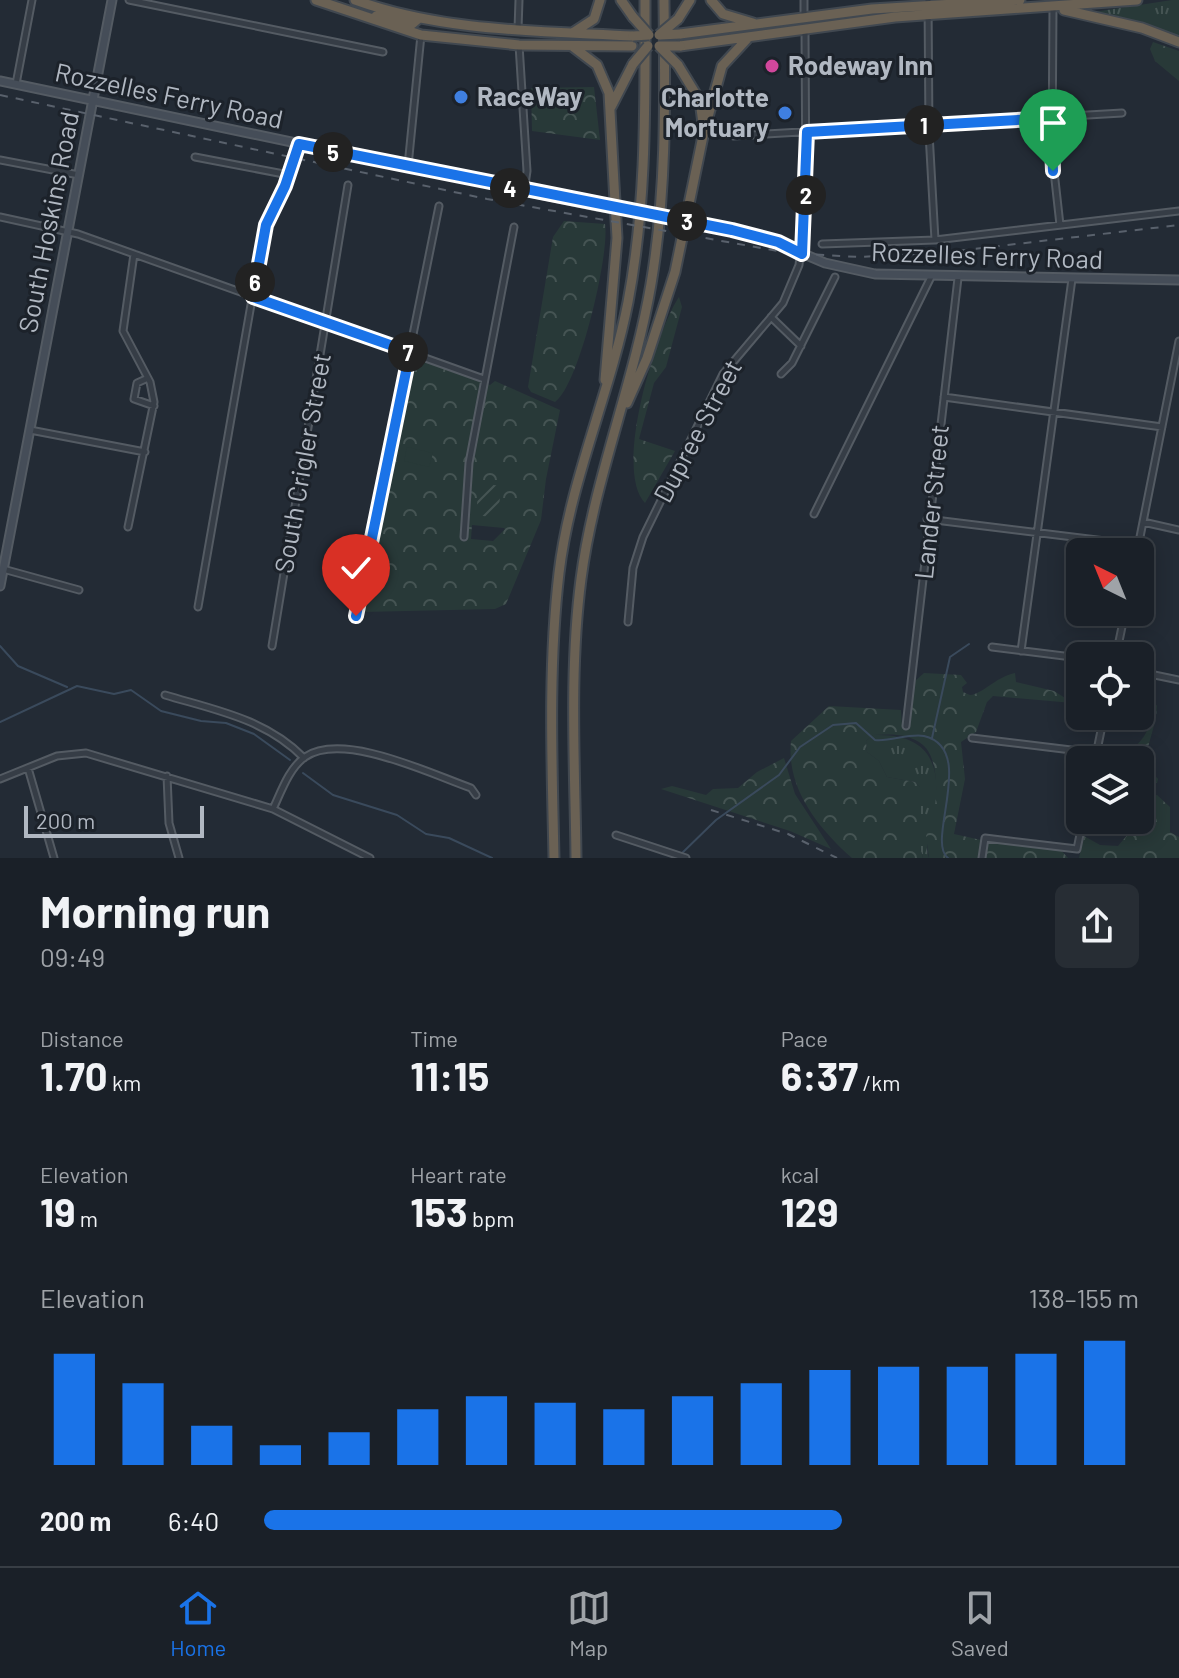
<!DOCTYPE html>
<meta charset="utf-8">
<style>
body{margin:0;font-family:Barlow,sans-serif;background:#272d34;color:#f1f3f6;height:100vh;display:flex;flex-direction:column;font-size:30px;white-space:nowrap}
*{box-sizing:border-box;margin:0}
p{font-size:26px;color:#9fa3a8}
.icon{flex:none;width:44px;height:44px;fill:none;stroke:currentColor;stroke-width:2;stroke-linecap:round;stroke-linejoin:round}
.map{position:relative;height:858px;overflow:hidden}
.details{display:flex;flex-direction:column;background:#1a2028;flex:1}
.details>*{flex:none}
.needle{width:52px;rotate:317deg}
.fabs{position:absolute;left:1066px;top:538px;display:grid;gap:16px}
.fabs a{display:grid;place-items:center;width:88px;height:88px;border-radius:12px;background:#1a2028;box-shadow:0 4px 20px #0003,0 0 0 2px #383e45;font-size:40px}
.scale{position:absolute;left:24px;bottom:20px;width:180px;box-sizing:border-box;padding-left:8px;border:4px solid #b1b8c2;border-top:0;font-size:22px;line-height:28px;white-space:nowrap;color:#b1b8c2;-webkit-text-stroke:6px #1c222a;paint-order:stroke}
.pin{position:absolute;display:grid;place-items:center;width:68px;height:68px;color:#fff;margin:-82px -34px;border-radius:50% 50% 50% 0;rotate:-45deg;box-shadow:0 0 8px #0007}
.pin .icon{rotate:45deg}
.km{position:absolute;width:40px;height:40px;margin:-20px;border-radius:50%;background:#222;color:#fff;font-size:22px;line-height:40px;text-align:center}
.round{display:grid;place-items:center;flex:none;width:84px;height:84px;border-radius:12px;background:#272d34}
.head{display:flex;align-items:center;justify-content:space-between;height:136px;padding:0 40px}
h1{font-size:44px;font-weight:700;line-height:60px}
.metrics{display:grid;grid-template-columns:repeat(3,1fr);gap:12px;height:136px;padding:8px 40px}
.metrics div{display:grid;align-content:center}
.metrics b{font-size:40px;font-weight:700}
.metrics small{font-size:22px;font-weight:400}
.metrics p{font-size:22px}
.chart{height:224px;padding:16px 40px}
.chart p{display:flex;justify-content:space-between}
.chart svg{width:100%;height:144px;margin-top:8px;stroke:#1a73e8;stroke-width:6}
ul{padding:0 40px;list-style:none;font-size:26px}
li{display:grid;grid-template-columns:128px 96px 1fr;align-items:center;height:60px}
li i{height:20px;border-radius:10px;background:#1a73e8}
.dock{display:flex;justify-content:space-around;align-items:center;height:112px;border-top:2px solid #383e45;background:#1a2028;font-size:22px;color:#9fa3a8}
.dock a{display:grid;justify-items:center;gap:4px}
.dock .on{color:#1a73e8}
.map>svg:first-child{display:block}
.grass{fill:url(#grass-tufts)}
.forest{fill:url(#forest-crowns);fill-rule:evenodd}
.garden{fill:url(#garden-furrows)}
.pitch{fill:#283938}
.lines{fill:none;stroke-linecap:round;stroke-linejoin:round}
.stream{stroke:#3a4a5c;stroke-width:2}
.street-casing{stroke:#545b63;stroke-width:9}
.secondary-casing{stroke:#545b63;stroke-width:11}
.highway-casing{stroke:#414850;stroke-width:13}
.street{stroke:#363d46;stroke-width:5}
.secondary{stroke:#454d58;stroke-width:7}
.highway{stroke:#6a6154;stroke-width:9}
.rail{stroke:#59616c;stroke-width:2;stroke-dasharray:8 8;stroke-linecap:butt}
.secondary-bridge-casing{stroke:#545b63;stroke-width:11;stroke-linecap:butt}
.highway-bridge-casing{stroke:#414850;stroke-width:13;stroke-linecap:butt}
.secondary-bridge{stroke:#454d58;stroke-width:7}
.highway-bridge{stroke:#6a6154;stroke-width:9}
.route-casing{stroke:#fff;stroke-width:16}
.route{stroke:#1a73e8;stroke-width:10}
.hotel-dot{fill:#d1479c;stroke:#1c222a;stroke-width:3}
.shop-dot{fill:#3f7fe0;stroke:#1c222a;stroke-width:3}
.labels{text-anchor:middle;stroke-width:6;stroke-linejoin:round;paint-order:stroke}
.poi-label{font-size:26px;font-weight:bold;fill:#b1b8c2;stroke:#1c222a;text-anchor:start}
.street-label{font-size:26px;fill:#b1b8c2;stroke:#1c222a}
</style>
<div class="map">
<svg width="1179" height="858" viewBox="0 0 1179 858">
<defs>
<pattern id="grass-tufts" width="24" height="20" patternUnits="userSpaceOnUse" patternTransform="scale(2)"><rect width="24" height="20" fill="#283938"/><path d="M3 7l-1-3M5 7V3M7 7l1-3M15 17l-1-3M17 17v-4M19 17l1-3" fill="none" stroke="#455453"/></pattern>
<pattern id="forest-crowns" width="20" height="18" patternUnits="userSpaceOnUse" patternTransform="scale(2)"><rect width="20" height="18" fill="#283938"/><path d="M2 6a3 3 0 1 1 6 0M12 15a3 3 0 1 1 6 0" fill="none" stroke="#455453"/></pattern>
<pattern id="garden-furrows" width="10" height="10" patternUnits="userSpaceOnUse" patternTransform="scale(2)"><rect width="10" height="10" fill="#283938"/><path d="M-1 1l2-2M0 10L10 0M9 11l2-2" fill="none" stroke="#455453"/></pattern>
</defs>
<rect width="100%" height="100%" fill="#232b35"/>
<!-- grass -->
<path class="grass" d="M1179 0V38L1094 12 1172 0Z
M873 735C934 733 943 769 933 822 930 836 924 844 929 858H923L920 848V787L915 782 887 777 879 761 867 752 866 741Z"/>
<!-- forest -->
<path class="forest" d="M1153 42 1179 51V81L1155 61 1150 49Z
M594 87 600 140 532 131 531 88Z
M564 221 605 224C610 253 579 386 555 402L531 392 528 387 553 237Z
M679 297 682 307 666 367 654 383 639 439 675 451 645 503C613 470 656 331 679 297Z
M412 357 490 385 495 381 560 410 546 479 541 520 506 604 495 609 361 612ZM472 525 504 528 505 529 493 541 471 539Z
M924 673 961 675 967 683 962 687 963 692 970 695C983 694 994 678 1015 673L1016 682 1054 691 1073 703 993 696 987 702 976 732 961 742 965 779 954 834 981 840 978 858H929L926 836C938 816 942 761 923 745 909 733 890 734 873 735L866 741 867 752 879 761 887 777 915 782 920 787V848L923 858H852C818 828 786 788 791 741L829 706 901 710 902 726 908 725 915 681Z
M1157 705C1157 726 1145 746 1146 766L1158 779 1157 783H1147L1142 790 1146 796 1157 795 1170 807V832L1179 837V858H1079L1084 836 1100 845 1118 846 1140 820V760L1121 758C1137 747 1156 730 1147 709Z
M784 758 795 794 831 849 790 831 661 789 672 786 706 795 713 789 738 788 757 772Z
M991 841 1060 849 1068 858H985L987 844Z"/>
<!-- garden -->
<path class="garden" d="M479 483 501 486 498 518 476 515Z"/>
<!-- pitch -->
<path class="pitch" d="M407 447 433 453 429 467 404 461Z"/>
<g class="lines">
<!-- stream -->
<path class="stream" d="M0 646 18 666 67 687
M0 722 77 686 114 694 131 690 161 711 201 721 226 723 254 734 290 760
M932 738 950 657 969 644
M303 773 333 795 397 815 426 834 449 838 492 858
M677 858 716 820 779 775 800 747 833 725 856 723 875 740C890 742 909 733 924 736 978 749 925 841 948 858"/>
<!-- street casing -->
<g class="street-casing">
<path id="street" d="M129 0 383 52
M928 0 929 133 935 240
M1053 8 1052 153 1060 225
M804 17V0
M518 29 519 0
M519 45 527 171 524 191
M16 84 32 0
M733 136 1122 113
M195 157 289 175
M0 160 79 175
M408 166 421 35
M0 217 78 234 484 379
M822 244 935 240 1179 211
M771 317 801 346
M781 374 792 363 835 277
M148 378 137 383 134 399 154 406
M944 397 1162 427
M30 430 145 452
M814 514 931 277
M927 519 1138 545
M1143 522 1179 530
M128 527 154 402 150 382 123 331 134 254
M464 537 469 463 514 227
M1137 552 1179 341
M3 569 79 590
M198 607 263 236 299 144
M356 616 439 206
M628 622 633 568 643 537 723 374 783 303 799 265 806 208 805 30
M272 646 348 185
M992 647 1080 658
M1021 651 1072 279
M1116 656 1125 612
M1140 672 1179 680
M165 695C215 710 266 719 304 758
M906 726 958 278
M972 738 1096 753
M1095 760 1104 716
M28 768 54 858
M167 776 169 823 179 858
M0 779 57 756 86 753 273 809 370 858
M273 809C281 792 289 768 305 757 343 731 431 774 471 788L476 795
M616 835 686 858
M982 858 985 838 1077 849 1083 820"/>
</g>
<!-- secondary casing -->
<g class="secondary-casing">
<path id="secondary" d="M0 81 597 206
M703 224 771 240 825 263 875 274 1179 280
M0 586 112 0"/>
</g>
<!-- highway casing -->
<g class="highway-casing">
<path id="highway" d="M316 0 421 35 519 45 632 46
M355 0C443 32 541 31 633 36
M621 0 633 17
M711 0 723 14 753 23
M1064 10 1142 28 1179 42
M376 16 412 24 419 18
M678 19 690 0
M574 32 594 19 600 0
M680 34 872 9 1020 0
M572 46 597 65 609 93 617 238 605 380
M680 46 895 17 1137 0
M611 107 633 64
M706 124 722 66 747 39
M627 403 647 358 675 272 704 131 700 101 678 65
M554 858C552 763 548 667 559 573 570 480 610 394 628 302 647 202 645 102 645 0
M576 858C575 766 569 671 581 579 594 479 634 384 651 284 667 190 665 95 664 0"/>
</g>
<!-- street -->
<use href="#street" class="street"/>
<!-- secondary -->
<use href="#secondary" class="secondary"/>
<!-- highway -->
<use href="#highway" class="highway"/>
<!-- rail -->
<path class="rail" d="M0 95 487 199 789 253 859 257 939 253 1179 225
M711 810 788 834 837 858"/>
<!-- secondary-bridge casing -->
<g class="secondary-bridge-casing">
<path id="secondary-bridge" d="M597 206 703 224"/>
</g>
<!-- highway-bridge casing -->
<g class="highway-bridge-casing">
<path id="highway-bridge" d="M633 17 649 35
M659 35 678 19
M660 35 680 34
M633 36 649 35
M659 46 678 65
M659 46H680
M633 64 648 46"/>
</g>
<!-- secondary-bridge -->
<use href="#secondary-bridge" class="secondary-bridge"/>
<!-- highway-bridge -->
<use href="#highway-bridge" class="highway-bridge"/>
</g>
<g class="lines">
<!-- route casing -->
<g class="route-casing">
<path id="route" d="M356 616 410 352 253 297 266 225 285 186 299 144 732 230 778 242 802 254 807 132 1051 118 1053 171"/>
</g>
<!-- route -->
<use href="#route" class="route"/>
</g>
<!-- markers -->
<circle class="hotel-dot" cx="772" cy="66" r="8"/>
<g class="shop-dot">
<circle cx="461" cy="97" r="8"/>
<circle cx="785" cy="113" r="8"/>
</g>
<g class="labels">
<!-- poi labels -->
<g class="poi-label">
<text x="788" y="75">Rodeway Inn</text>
<text x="477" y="106">RaceWay</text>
<text x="769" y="107" text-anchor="end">Charlotte<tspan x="769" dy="30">Mortuary</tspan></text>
</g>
<!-- street labels -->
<g class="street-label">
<text transform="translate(169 96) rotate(12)" y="9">Rozzelles Ferry Road</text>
<text transform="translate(49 222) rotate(-79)" y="9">South Hoskins Road</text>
<text transform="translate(987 256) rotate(2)" y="9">Rozzelles Ferry Road</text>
<text transform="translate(698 431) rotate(-62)" y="9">Dupree Street</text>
<text transform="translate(303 463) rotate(-80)" y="9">South Crigler Street</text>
<text transform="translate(932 502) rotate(-84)" y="9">Lander Street</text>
</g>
</g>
</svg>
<div class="fabs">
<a><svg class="needle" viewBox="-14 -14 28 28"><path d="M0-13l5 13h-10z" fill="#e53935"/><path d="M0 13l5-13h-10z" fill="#9fa3a8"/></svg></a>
<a><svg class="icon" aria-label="locate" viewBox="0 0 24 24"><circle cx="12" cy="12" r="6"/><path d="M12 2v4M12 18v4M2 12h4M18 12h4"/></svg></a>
<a><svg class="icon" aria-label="layers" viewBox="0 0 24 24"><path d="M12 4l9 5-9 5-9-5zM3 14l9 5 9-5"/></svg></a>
</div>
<div class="scale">200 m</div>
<div class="pin" style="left:1053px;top:171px;background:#1e9e55"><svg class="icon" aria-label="arrive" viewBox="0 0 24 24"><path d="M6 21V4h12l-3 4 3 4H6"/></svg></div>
<div class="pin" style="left:356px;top:616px;background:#d93025"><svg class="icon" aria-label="check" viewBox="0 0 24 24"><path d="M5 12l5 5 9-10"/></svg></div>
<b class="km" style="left:924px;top:125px">1</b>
<b class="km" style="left:806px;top:195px">2</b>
<b class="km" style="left:687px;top:221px">3</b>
<b class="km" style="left:510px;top:188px">4</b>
<b class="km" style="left:333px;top:152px">5</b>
<b class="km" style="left:255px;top:282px">6</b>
<b class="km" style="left:408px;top:352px">7</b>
</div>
<section class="details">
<div class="head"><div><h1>Morning run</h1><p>09:49</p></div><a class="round"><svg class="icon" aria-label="share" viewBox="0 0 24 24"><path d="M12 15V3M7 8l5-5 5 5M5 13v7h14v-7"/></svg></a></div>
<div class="metrics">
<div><p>Distance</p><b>1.70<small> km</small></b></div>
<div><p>Time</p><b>11:15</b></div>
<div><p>Pace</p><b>6:37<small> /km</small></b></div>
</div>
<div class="metrics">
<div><p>Elevation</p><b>19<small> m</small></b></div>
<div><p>Heart rate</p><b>153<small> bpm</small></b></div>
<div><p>kcal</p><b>129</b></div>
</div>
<div class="chart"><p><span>Elevation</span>138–155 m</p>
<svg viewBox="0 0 160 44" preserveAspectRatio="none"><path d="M5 44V10M15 44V19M25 44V32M35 44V38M45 44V34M55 44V27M65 44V23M75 44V25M85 44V27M95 44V23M105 44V19M115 44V15M125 44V14M135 44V14M145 44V10M155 44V6"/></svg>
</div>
<ul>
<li><b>200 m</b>6:40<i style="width:66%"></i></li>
</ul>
</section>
<nav class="dock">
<a class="on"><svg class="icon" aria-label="home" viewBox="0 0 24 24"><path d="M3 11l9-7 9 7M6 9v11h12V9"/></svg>Home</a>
<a><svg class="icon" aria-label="map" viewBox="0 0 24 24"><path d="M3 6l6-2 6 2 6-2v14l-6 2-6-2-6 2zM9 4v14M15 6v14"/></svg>Map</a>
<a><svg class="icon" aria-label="saved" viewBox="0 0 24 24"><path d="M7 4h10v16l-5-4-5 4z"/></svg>Saved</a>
</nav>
